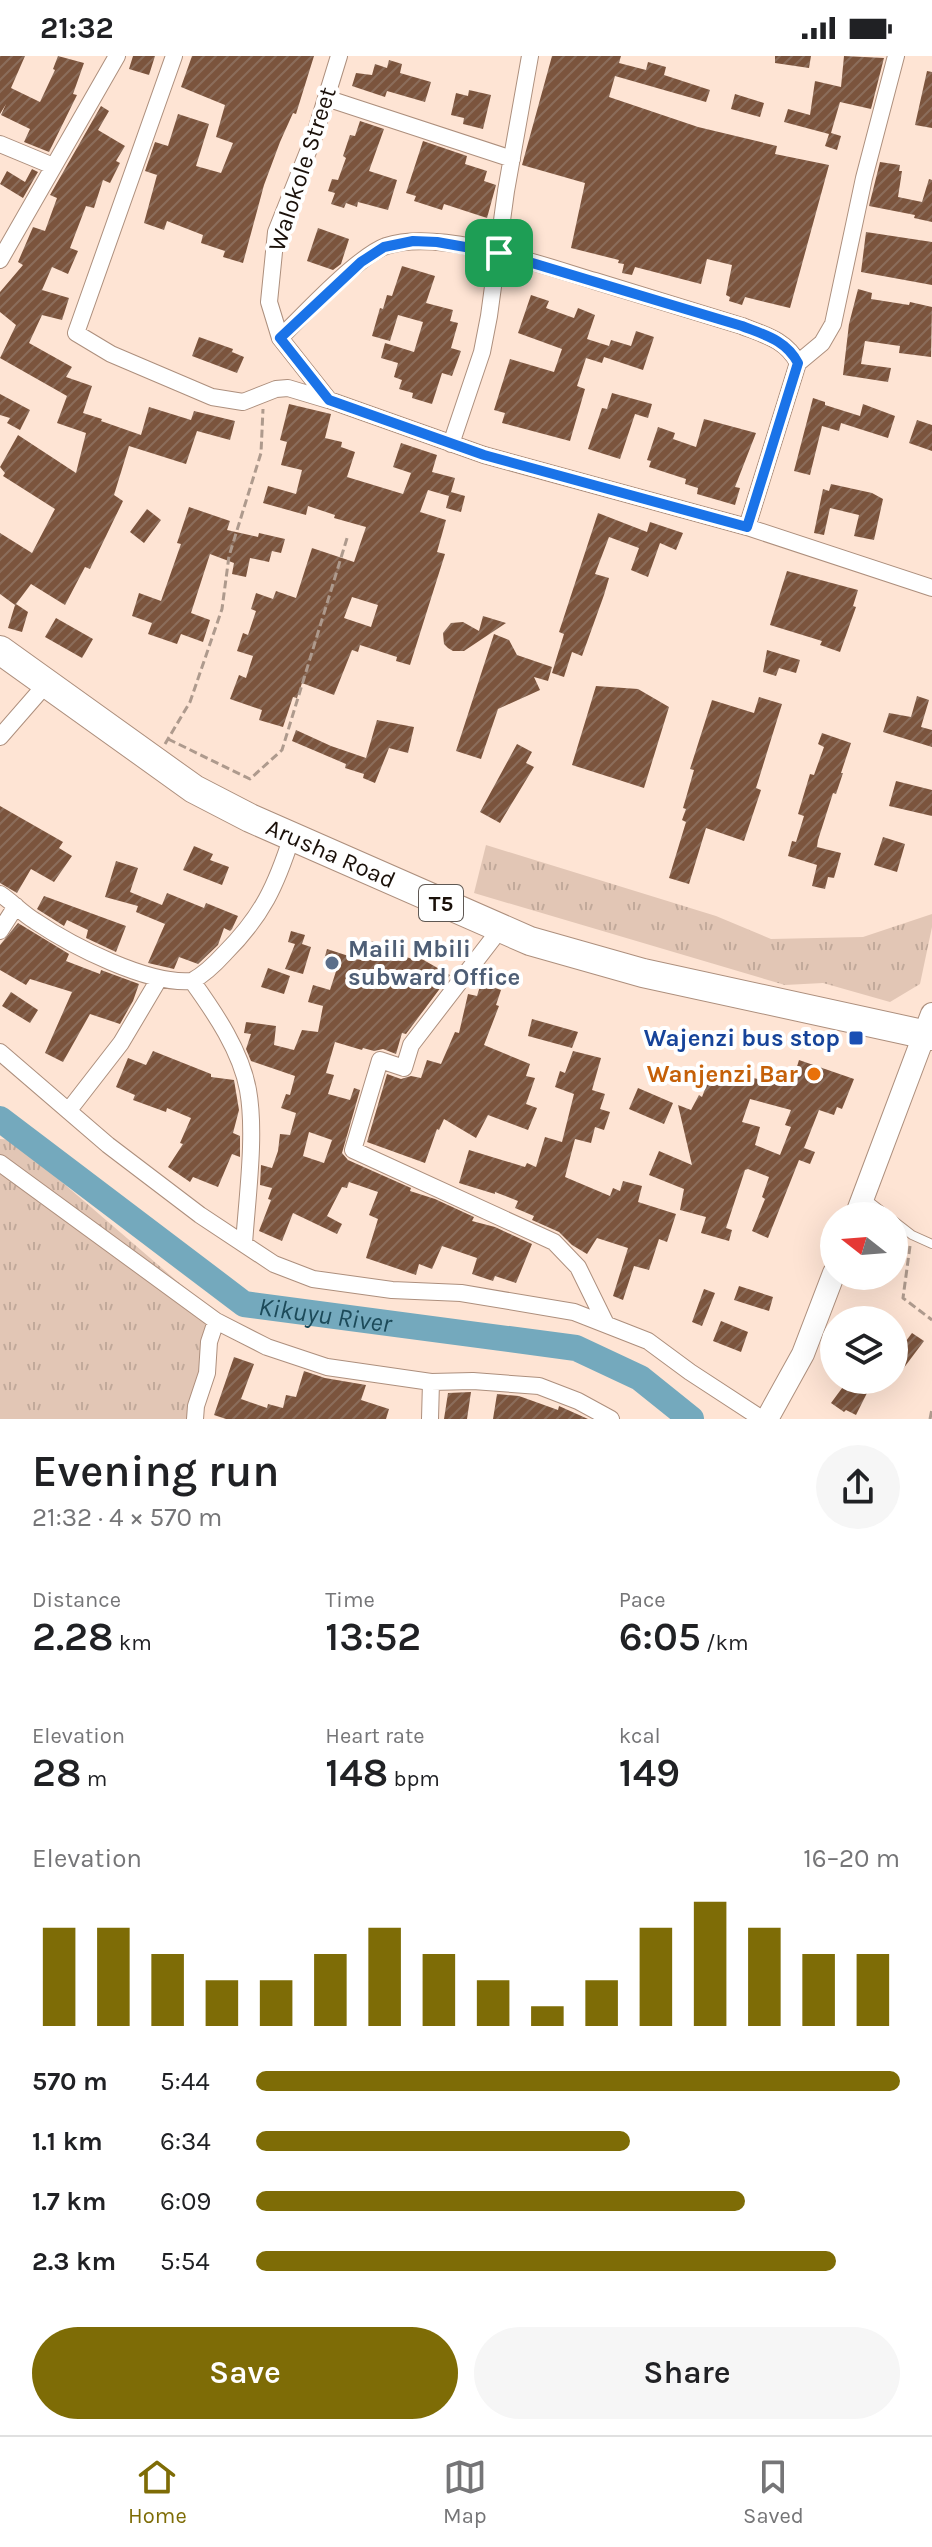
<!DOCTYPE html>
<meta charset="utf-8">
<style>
body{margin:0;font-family:Karla,sans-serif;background:#f6f6f6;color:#202124;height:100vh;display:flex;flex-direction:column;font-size:30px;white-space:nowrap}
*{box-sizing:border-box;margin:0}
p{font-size:26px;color:#757577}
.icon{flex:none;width:44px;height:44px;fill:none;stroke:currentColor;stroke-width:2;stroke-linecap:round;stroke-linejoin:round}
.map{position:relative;height:1363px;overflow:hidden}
.details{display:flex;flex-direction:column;background:#fff;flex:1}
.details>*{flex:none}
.needle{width:52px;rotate:287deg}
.tools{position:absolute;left:820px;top:1146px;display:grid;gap:16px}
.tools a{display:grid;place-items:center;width:88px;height:88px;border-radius:50%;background:#fff;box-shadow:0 8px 32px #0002;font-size:40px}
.pin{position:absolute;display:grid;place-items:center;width:68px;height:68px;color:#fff;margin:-34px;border-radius:16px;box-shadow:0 4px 12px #0006}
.round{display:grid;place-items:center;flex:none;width:84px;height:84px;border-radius:42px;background:#f6f6f6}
.summary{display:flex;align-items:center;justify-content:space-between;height:136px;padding:0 32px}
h1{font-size:44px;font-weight:600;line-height:60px}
.stats{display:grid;grid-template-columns:repeat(3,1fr);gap:12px;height:136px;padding:8px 32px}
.stats div{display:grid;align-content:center}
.stats b{font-size:40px;font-weight:600}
.stats small{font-size:22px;font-weight:400}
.stats p{font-size:22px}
.chart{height:224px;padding:16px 32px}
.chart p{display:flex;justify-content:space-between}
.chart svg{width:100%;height:144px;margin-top:8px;stroke:#7e6c06;stroke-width:6}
.button{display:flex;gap:16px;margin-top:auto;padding:16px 32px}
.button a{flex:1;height:92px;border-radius:48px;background:#7e6c06;color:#fff;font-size:32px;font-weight:600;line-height:92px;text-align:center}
.button a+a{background:#f6f6f6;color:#202124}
ul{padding:0 32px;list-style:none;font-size:26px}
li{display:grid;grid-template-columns:128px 96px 1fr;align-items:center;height:60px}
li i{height:20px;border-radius:10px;background:#7e6c06}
.status{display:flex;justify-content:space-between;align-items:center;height:56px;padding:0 40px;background:#fff;direction:ltr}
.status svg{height:22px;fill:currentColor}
.tabs{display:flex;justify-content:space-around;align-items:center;height:112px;border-top:2px solid #e0e0e0;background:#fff;font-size:22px;color:#757577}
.tabs a{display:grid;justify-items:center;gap:4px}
.tabs .selected{color:#7e6c06}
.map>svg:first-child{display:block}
.grass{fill:url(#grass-tufts)}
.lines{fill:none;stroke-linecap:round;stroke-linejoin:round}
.river{stroke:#74a9bd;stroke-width:26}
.building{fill:url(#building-hatch);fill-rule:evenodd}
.lane-casing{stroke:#ad8f7d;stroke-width:10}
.street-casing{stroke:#ad8f7d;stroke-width:18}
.secondary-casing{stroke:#ad8f7d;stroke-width:24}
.highway-casing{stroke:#ad8f7d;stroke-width:30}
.path{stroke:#ae9a8d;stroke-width:3;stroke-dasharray:8 4;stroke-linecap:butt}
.lane{stroke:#fff;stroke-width:8}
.street{stroke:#fff;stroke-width:16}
.secondary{stroke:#fff;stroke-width:22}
.highway{stroke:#fff;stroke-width:28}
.route-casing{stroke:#fff;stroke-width:16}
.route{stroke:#1a73e8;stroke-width:10}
.service-dot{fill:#5c6f8a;stroke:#fff;stroke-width:3}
.transit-dot{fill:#1a4fb4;stroke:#fff;stroke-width:3}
.food-dot{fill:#e8710a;stroke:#fff;stroke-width:3}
.labels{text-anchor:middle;stroke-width:8;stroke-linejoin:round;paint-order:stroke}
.shield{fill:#fff;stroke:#5f5853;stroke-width:2}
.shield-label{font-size:22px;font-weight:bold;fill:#1a1009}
.street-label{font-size:24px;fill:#1a1009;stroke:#fff}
.service-label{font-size:24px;font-weight:bold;fill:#4e5e75;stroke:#fff;text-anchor:start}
.transit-label{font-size:24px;font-weight:bold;fill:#164399;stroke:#fff;text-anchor:end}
.food-label{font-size:24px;font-weight:bold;fill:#c56008;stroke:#fff;text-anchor:end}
.water-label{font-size:26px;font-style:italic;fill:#1c4a59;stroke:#fff}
</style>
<div class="status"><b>21:32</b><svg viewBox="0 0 49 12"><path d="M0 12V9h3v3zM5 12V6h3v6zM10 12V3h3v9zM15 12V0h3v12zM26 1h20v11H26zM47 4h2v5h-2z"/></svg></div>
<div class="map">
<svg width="932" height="1363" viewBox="0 0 932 1363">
<defs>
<pattern id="grass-tufts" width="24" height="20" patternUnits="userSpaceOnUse" patternTransform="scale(2)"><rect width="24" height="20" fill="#e2c6b5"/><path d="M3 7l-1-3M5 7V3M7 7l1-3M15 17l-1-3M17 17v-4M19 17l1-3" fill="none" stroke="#c1a99a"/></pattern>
<pattern id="building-hatch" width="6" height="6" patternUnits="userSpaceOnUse" patternTransform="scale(2)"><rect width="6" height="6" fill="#7b543d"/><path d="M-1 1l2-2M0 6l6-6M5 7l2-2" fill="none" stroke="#8b6d5b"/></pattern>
</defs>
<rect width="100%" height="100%" fill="#fee4d4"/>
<!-- grass -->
<path class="grass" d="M486 789 716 860 771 883 863 881 932 858V871L920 928 890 946 823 927 785 929 474 837Z
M0 1083 13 1084 221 1263 195 1363H0Z"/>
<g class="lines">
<!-- river -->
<path class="river" id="s1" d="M0 1063 244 1248 576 1292 640 1322 691 1363"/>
</g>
<!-- building -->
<path class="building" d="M0 0H25L11 32 40 46 55 14 53 13 58 0 84 7 73 38 77 39 49 96 24 86 30 73 1 59 6 48 0 58Z
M133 0H155L149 19 129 13Z
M192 0H314L296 58 293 57 280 86 264 129 243 207 223 201 225 195 201 187 203 179 167 165 164 174 144 167 157 119 145 115 155 86 168 90 178 58 209 68 196 110 221 117 233 87 216 81 225 49 181 31Z
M552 0H621L619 7 646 14 648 6 666 11 664 19 710 34 706 46 615 20 609 41 698 71 777 90 775 98 829 109 790 252 745 241 742 249 729 245 730 241 726 239 732 209 707 203 701 228 635 211 632 219 622 217 624 208 618 207 619 204 571 192 585 127 522 109Z
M775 0H811L809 12 775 7Z
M844 0 884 2 871 53 840 46 831 77 841 80 837 94 825 90 829 78 784 66 788 53 810 59 815 25 841 31Z
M389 4 402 8 400 17 431 26 425 46 387 35 385 41 352 30 356 17 372 19 375 8 387 12Z
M927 15 932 16V72L915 69Z
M469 34 491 39 483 73 463 68 464 62 451 59 456 37 468 40Z
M735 38 764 47 760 61 731 53Z
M101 50 109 55 98 74 125 90 116 105 120 107 110 127 103 124 94 152 86 150 70 192 78 195 68 218 52 211 42 234 69 242 62 264 42 259 29 287 72 311 66 321 92 330 83 357 102 363 101 365 141 379 149 351 191 364 194 355 235 365 230 384 197 375 186 408 129 390 114 439 123 445 90 513 85 511 65 549 31 528 16 548 28 556 22 576 8 572 15 549 0 538V477L32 497 55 453 3 420 5 417 0 411 18 379 76 417 86 377 57 367 67 340 0 302 16 269 0 256V236L23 209 18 206 33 171 45 175 57 142 50 139Z
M360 65 384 73 369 115 397 124 388 154 358 146 357 151 346 147 344 152 331 148 335 137 328 135 332 123 338 124 346 102 343 100 350 79 355 80Z
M423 85 467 100 465 108 487 115 484 125 496 129 487 162 444 148 442 154 414 145 416 140 406 137Z
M880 106 900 109 899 115H902L898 141 922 146 929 123 932 124V166L914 162 915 159 869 150Z
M32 113 38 116 23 142 0 128 7 115 25 126Z
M318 172 349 183 341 208 333 214 307 205Z
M866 176 932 186V229L861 216Z
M402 210 435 220 426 247 453 254 450 265 458 267 451 292 461 295 452 320 442 317 432 348 412 342 413 337 399 333 402 324 394 321 398 307 381 302 385 287 414 296 423 266 398 259 390 285 372 280 380 252 383 253 387 239 392 240Z
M858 233 872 237 871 243 909 249 910 246 932 251 931 301 899 297 900 290 865 285 861 308 891 312 888 326 843 319 849 268Z
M531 239 549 245 546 252 574 262 578 252 595 259 587 283 609 290 611 284 631 290 636 275 654 281 643 314 604 301 602 307 586 302 577 330 585 333 570 385 502 367 505 357 494 354 510 303 554 316 562 293 518 277Z
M199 281 233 293 232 296 244 301 237 317 192 300Z
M612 337 652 348 648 362 635 358 620 403 588 393 602 352 607 353Z
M0 338 30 354 20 374 7 367 10 362 0 359Z
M813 342 825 346V349L860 360 863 348 895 360 888 382 841 367 839 375 822 370 810 419 794 415Z
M289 348 331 358 325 382 342 386 341 391 355 396 347 421 403 438 411 417 393 411 401 387 437 399 432 416 455 422 451 436 465 440 461 456 446 452 449 440 428 434 420 456 446 464 437 496 445 498 410 609 396 605 397 601 360 589 358 596 352 594 334 639 302 627 297 642 293 641 283 671 259 664 262 654 230 643 239 619 246 622 253 600 237 595 243 577 248 579 256 555 251 553 256 537 273 543 276 535 296 542 312 492 354 506 366 471 334 462 335 459 308 450 306 459 263 447 268 430 296 438 302 414 281 409 287 386 280 384ZM352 541 378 549 371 571 344 562Z
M704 363 756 377 735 431 740 432 735 449 697 438 698 432 685 428 686 423 649 411 651 405 647 404 658 371 675 377 673 383 696 391Z
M917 364 932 369V395L909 387Z
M831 428 872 437 883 443 874 484 854 480 859 459 830 452 824 479 814 477 823 433 829 435Z
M189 451 230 465 227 474 258 481 259 477 285 483 281 497 272 495 269 506 250 502 246 521 232 518 234 507 210 498 191 557 210 564 203 586 181 578 177 588 148 578 152 567 132 560 139 537 161 545 181 488 177 487Z
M147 453 161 464 144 487 130 476Z
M598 457 647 476 650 466 683 477 676 494 660 487 648 521 631 514 639 492 609 481 595 518 609 522 604 539 582 600 572 596 564 621 552 617 564 578 559 576Z
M787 515 858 534 853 550 856 551 840 596 820 589 822 585 770 569Z
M483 560 506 567 464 595H453L448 592 444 588 443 577 451 567 463 566 479 575Z
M56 562 93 583 82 602 45 581Z
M494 578 509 584 517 599 552 611 548 625 534 621 540 634 498 653 481 703 456 695Z
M767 594 800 604 796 617 779 612 776 620 763 616Z
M596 630 638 633 669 651 644 732 572 709Z
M917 640 929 644 921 671 932 674V691L883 676 889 657 911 661Z
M759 641 782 648 756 732 761 734 744 785 706 772 689 828 669 822 686 766 682 764 686 753 683 752 694 714 690 713 712 644 754 657Z
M377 664 414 671 408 697 389 692 375 727 363 722 364 718 345 712 346 708 292 685 296 674 331 690 366 702Z
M822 677 851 687 841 717H843L836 738 833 737 818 784 817 791 841 797 834 822 828 821 825 833 812 830 817 809 788 800 792 785 796 786 804 760 798 758 810 718 814 719 824 691 818 688Z
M517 688 532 696 526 707 534 711 500 767 480 756Z
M896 725 932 734V760L889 750Z
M0 750 63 786 59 792 72 800 54 826 31 813 17 837 0 827Z
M883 781 905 788 897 816 874 809Z
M194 790 213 798 210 804 229 811 222 829 183 814Z
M116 805 138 812 130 836 162 849 167 837 204 852 206 847 238 860 232 873 230 875 224 872 218 889 198 908 179 901 174 913 148 907 165 868 136 856 138 850 105 841Z
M44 840 126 870 116 896 86 882 88 874 67 864 64 870 37 853Z
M18 867 69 898 66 905 100 918 101 914 139 928 133 945 120 968 90 958 63 1006 45 997 72 936 30 923 26 929 0 914V889Z
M291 875 305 879 302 888 311 891 303 918 285 913 295 888 288 886Z
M372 885 392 892 390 896 419 905 420 902 450 919 406 978 402 977 396 998 383 993 374 995 363 992 362 994 335 986 326 1017 334 1019 328 1038 350 1044 354 1032 360 1034 342 1097 348 1104 411 1132 410 1135 435 1143 474 1161 472 1165 495 1171 532 1188 516 1227 495 1220 493 1225 472 1218 477 1202 442 1190 432 1213 419 1208 416 1219 366 1202 378 1163 369 1159 378 1136 349 1126 347 1132 342 1131 327 1160 342 1168 337 1178 293 1157 282 1185 259 1175 271 1144 268 1143 272 1132 260 1129 261 1109 272 1112 278 1095 280 1078 290 1079 296 1057 281 1052 286 1038 290 1039 295 1020 251 1005 246 993 251 978 244 977 246 966 276 970 274 989 294 994 302 974 318 976 323 950 308 946 313 929 330 934 338 909 324 904 327 893 364 905ZM309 1076 332 1084 324 1107 303 1100Z
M268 912 290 920 284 938 261 931Z
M481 927 501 934 496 949 499 950 484 989 530 1008 526 1020 535 1022 526 1048 537 1052 528 1074 488 1059 476 1082 444 1063 439 1074 437 1073 425 1107 367 1086 387 1018 401 1023 411 1020 421 1022 427 1004 441 1008 455 976 459 977 468 938 477 940Z
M11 936 38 954 30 967 2 950Z
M532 963 578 976 572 992 528 980Z
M153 995 211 1018V1021L234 1024 239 1054 233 1077 240 1080V1101L232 1098 218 1131 193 1121 190 1126 168 1111 183 1088 180 1087 191 1062 167 1052 166 1056 133 1044 135 1039 116 1031 128 1002 146 1009Z
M573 995 601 1002 592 1034 605 1038 600 1053 610 1056 604 1074 595 1071 591 1087 575 1083 565 1121 610 1140 613 1132 620 1135 623 1125 642 1130 638 1146 676 1158 667 1186 659 1183 649 1214 634 1210 623 1244 613 1240 628 1192 597 1182 587 1198 572 1189 559 1176 532 1164 534 1160 515 1152 518 1145 495 1136V1138L459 1127 469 1094 525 1111 527 1107 536 1111 545 1081 562 1086 574 1038 555 1031 560 1015 565 1017Z
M799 1004 854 1023 842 1053 837 1051 834 1059 819 1054 804 1092 815 1096 810 1108 799 1104 768 1182 752 1175 765 1143 762 1141 769 1121 748 1113 745 1114 726 1172 732 1174 729 1185 701 1177 706 1161 680 1154 684 1133 649 1119 659 1095 692 1109 678 1049 691 1054 699 1039 702 1041 710 1020 725 1026 728 1015 772 1027 775 1018 789 1023 791 1016 795 1017ZM750 1043 791 1054 785 1069 791 1071 780 1099 755 1089 760 1071 742 1066Z
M638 1032 673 1047 664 1068 629 1053Z
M739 1230 773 1241 769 1255 734 1244Z
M704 1233 715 1237 702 1270 692 1266Z
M721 1265 748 1276 741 1296 713 1285Z
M912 1277 924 1285 894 1325V1301Z
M234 1301 254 1308 241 1343 267 1352 268 1348 283 1352 286 1339 296 1341 304 1315 325 1322 366 1329 361 1344 389 1353 386 1363H226L214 1359Z
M848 1324H863L871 1329 856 1359 846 1354 844 1356 831 1347Z
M471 1336 467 1363H444L448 1337Z
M497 1338 519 1340 558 1354 559 1350 588 1363H493Z"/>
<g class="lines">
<!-- lane casing -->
<g class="lane-casing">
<path id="lane" d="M866 1143 888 1160
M894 1165 912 1179 932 1188"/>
</g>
<!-- street casing -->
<g class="street-casing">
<path id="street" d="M174 0 76 277 111 298 212 341 243 346 276 333 288 332 328 344
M339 0 315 78 276 176 269 246 280 282 329 344 484 399 747 471 932 532
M326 42 512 103
M0 88 53 110
M0 204 117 0
M280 282C303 259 358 200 386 190 440 172 541 209 595 225 644 240 693 255 742 270 765 279 786 284 798 307L747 471
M798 307 822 287 833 268 864 122 896 0
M451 388 482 296 489 260 506 135 530 0
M0 681 47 627
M0 838C12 846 22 857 35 865 72 890 148 929 192 925 205 918 215 908 225 897 262 860 276 830 292 780
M501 872 411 989 404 1012 380 1004 353 1094 554 1186 578 1211 605 1266
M0 875 16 850
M192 925C215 957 241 995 248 1034 256 1078 247 1142 244 1188
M0 996 108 1089 200 1159 274 1208 313 1223 392 1234 461 1237 574 1256 648 1285 690 1316 762 1363
M69 1054 121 987 159 923
M0 1107 216 1265 267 1291 327 1311 431 1326 473 1325 539 1330 578 1345 611 1363
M195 1363 196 1350 207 1317 209 1286 216 1265
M430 1363 431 1326"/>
</g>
<!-- secondary casing -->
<g class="secondary-casing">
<path id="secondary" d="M856 1160 932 958
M767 1363 803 1298 834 1217"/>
</g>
<!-- highway casing -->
<g class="highway-casing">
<g id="highway">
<path id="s2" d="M0 594 194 733 250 762 530 885 643 917 932 980"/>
</g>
</g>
<!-- path -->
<path class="path" d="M168 683 250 723 282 694 348 479
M165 688 190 646 222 553 229 500 261 397 263 353
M910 1190 903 1242 932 1264
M930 1363 932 1353"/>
<!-- lane -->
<use href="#lane" class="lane"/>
<!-- street -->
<use href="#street" class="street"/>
<!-- secondary -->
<use href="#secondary" class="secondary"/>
<!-- highway -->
<use href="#highway" class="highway"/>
</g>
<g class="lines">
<!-- route casing -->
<g class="route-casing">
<path id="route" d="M413 185 437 186 499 197 742 270C765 279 786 284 798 307L747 471 484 399 329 344 280 282 361 206 384 191Z"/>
</g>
<!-- route -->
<use href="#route" class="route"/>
</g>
<!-- markers -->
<circle class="service-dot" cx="332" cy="907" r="8"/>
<rect class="transit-dot" x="848" y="974" width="16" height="16" rx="4"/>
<circle class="food-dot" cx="814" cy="1018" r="8"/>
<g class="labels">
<!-- shield labels -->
<rect class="shield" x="419" y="829" width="44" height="36" rx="6"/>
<g class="shield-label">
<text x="441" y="855">T5</text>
</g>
<!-- street labels -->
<g class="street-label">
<text transform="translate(302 113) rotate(-72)" y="8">Walokole Street</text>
<text dy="8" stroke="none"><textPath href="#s2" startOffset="390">Arusha Road</textPath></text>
</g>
<!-- service labels -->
<g class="service-label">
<text x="348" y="901">Maili Mbili<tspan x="348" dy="28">subward Office</tspan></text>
</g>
<!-- transit labels -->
<g class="transit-label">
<text x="840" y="990">Wajenzi bus stop</text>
</g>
<!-- food labels -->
<g class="food-label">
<text x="798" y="1026">Wanjenzi Bar</text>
</g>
<!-- water labels -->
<g class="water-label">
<text dy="9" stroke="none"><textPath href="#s1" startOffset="388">Kikuyu River</textPath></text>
</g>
</g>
</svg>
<div class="tools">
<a><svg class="needle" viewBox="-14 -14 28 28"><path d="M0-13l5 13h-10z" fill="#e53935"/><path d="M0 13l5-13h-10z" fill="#757577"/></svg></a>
<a><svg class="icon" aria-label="layers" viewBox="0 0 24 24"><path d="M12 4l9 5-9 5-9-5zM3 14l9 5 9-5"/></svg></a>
</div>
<div class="pin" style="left:499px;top:197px;background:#1e9e55"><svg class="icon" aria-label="arrive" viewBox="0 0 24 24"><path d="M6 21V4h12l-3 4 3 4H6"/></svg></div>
</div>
<section class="details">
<div class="summary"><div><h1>Evening run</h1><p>21:32 · 4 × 570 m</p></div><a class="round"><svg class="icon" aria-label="share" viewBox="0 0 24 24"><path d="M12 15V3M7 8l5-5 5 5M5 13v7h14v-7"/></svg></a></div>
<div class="stats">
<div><p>Distance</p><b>2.28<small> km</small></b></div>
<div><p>Time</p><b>13:52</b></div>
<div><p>Pace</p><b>6:05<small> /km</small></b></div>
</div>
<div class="stats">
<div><p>Elevation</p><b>28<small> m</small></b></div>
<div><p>Heart rate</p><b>148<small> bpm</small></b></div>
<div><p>kcal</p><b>149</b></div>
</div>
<div class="chart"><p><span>Elevation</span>16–20 m</p>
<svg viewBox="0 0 160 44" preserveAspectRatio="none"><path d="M5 44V14M15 44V14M25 44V22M35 44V30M45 44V30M55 44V22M65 44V14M75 44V22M85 44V30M95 44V38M105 44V30M115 44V14M125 44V6M135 44V14M145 44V22M155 44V22"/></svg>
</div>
<ul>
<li><b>570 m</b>5:44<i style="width:100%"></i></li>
<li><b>1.1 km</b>6:34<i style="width:58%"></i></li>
<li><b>1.7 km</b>6:09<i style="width:76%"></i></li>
<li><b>2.3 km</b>5:54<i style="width:90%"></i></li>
</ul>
<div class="button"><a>Save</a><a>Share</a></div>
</section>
<nav class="tabs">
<a class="selected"><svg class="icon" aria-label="home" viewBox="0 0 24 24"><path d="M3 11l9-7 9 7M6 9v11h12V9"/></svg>Home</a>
<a><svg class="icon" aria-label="map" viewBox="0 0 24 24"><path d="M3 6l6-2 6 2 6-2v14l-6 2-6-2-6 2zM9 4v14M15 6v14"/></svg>Map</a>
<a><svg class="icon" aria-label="saved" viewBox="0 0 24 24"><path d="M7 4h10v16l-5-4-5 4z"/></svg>Saved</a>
</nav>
